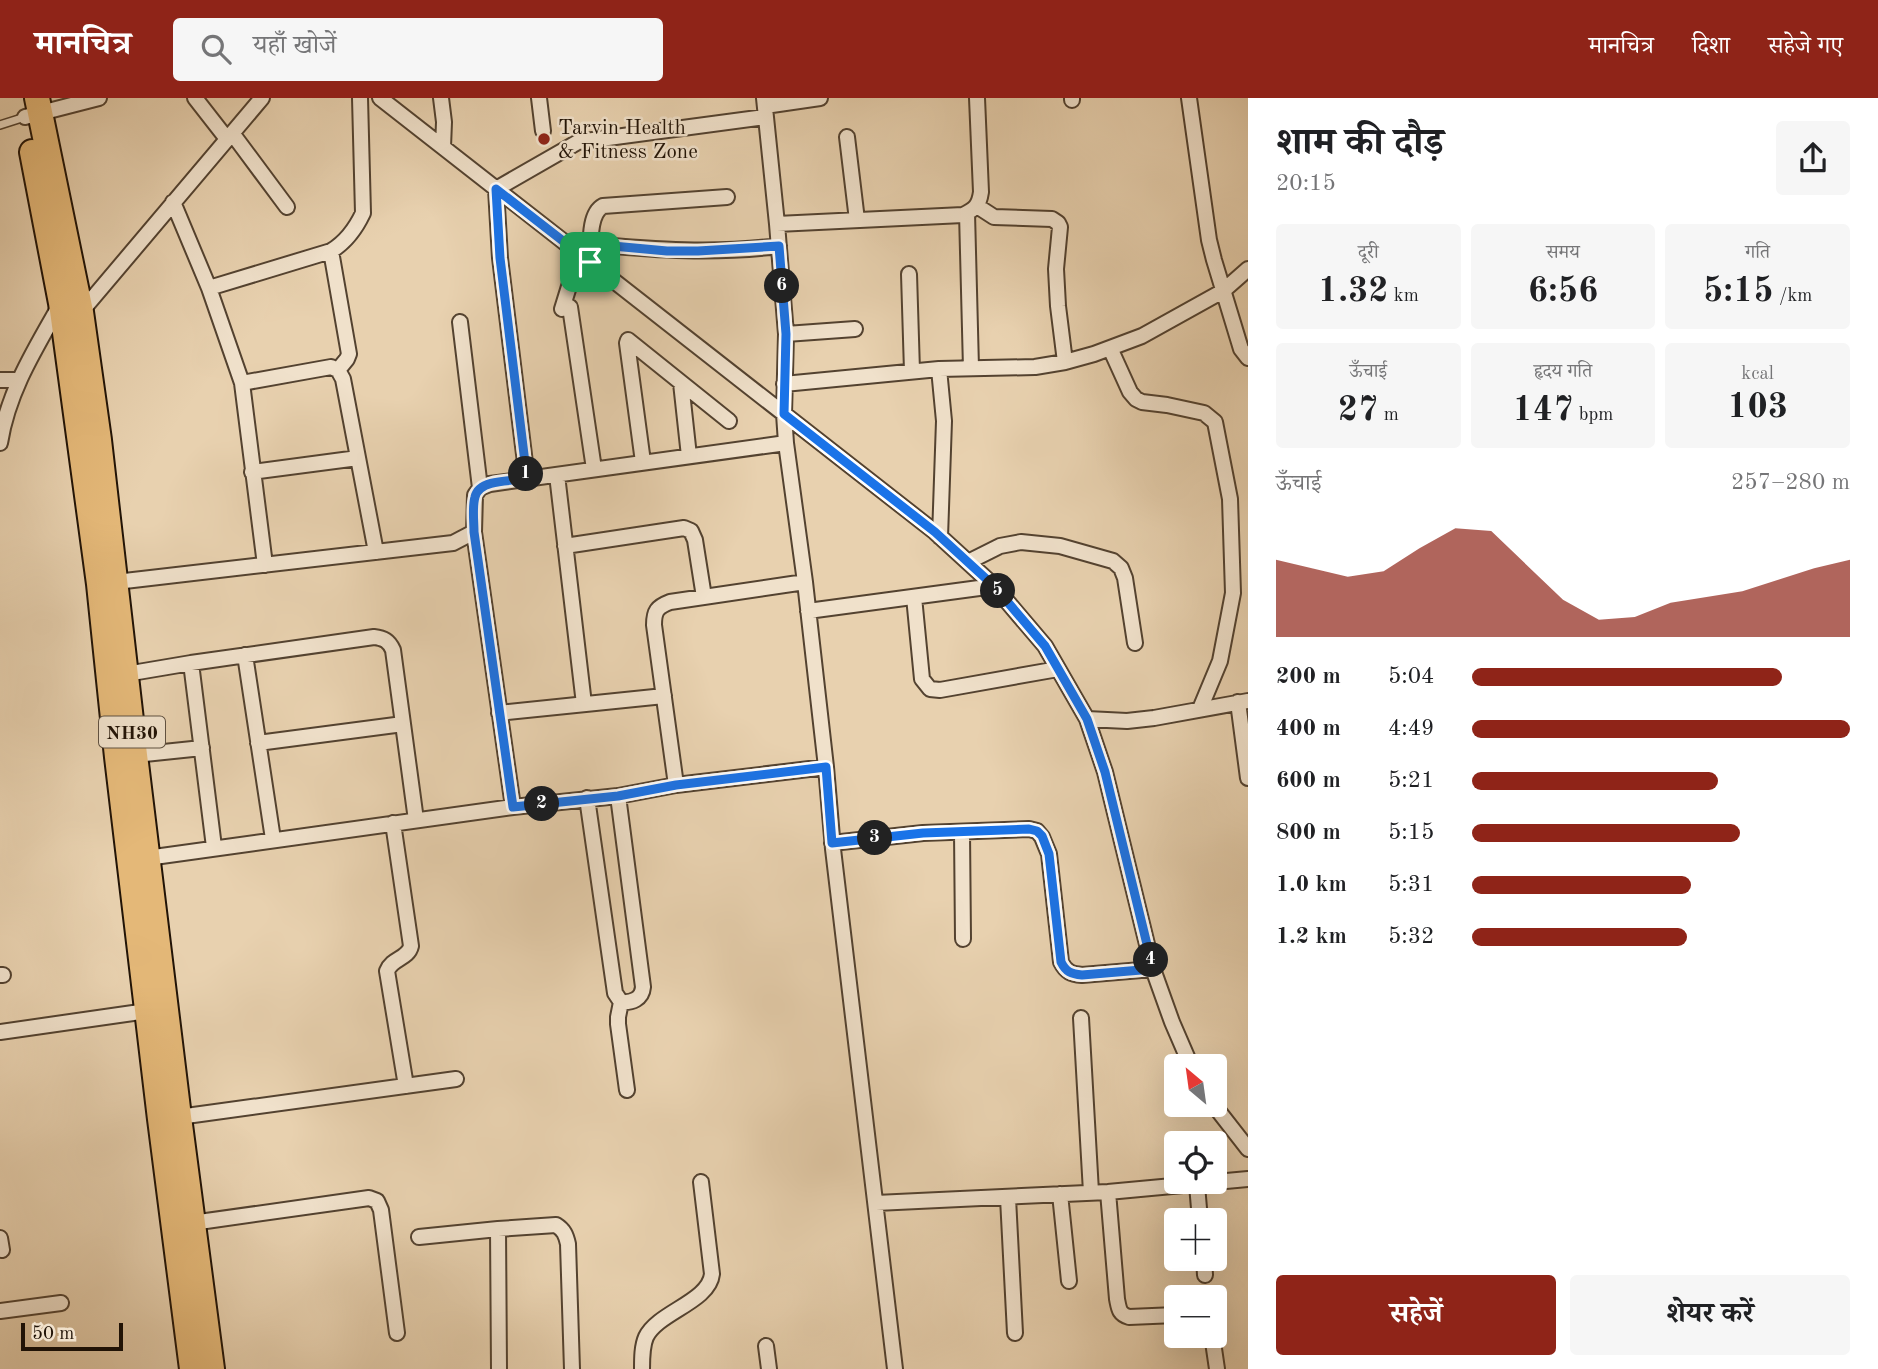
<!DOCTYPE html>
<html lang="hi">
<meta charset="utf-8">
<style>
body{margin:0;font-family:"Old Standard TT","Noto Serif Devanagari",serif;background:#f6f6f6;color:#202124;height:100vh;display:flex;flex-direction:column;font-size:26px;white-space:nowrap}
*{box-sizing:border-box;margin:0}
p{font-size:23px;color:#757577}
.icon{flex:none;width:38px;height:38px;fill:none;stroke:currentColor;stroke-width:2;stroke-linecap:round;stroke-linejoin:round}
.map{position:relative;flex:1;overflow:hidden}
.sheet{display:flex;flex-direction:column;background:#fff;width:630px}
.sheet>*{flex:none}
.needle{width:46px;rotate:331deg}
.controls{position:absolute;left:1164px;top:956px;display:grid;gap:14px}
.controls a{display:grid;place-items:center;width:63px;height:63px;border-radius:7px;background:#fff;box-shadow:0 7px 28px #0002;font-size:35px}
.scale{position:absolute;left:21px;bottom:18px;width:102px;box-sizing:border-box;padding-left:7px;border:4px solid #211306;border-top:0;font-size:19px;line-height:24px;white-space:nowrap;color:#211306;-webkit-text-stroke:5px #f0e1cb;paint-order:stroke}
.pin{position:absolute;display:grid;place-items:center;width:60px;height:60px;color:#fff;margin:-30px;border-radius:14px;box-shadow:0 4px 10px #0006}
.km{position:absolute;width:35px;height:35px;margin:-18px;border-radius:50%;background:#222;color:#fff;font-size:19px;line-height:35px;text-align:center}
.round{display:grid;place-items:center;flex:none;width:74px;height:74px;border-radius:7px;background:#f6f6f6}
.headline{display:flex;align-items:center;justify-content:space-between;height:119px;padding:0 28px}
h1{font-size:38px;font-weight:700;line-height:52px}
.stats{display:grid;grid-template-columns:repeat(3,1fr);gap:10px;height:119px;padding:7px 28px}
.stats div{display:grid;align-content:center;border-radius:7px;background:#f6f6f6;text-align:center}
.stats b{font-size:35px;font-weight:700}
.stats small{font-size:19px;font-weight:400}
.stats p{font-size:19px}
.chart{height:196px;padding:14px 28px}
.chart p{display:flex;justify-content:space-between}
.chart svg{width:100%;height:126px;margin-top:7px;fill:#8f2418;opacity:.7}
.cta{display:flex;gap:14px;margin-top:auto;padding:14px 28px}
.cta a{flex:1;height:80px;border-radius:7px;background:#8f2418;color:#fff;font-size:28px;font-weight:700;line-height:80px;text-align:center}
.cta a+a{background:#f6f6f6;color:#202124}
ul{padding:0 28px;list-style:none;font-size:23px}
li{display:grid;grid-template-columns:112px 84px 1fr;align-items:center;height:52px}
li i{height:18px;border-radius:9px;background:#8f2418}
header{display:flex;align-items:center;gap:42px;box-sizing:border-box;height:98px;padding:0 35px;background:#8f2418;color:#fff}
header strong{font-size:33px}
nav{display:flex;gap:38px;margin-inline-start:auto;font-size:24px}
.search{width:490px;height:63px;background:#f6f6f6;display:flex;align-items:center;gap:18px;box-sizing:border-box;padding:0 24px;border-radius:7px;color:#757577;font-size:26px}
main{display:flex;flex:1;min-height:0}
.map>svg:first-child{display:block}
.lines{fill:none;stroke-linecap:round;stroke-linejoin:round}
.lane-casing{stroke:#534230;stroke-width:10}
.street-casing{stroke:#534230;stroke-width:18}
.highway-casing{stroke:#211306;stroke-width:28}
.lane{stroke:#f0e1cb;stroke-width:7}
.street{stroke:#f0e1cb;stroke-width:14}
.highway{stroke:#e4b878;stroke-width:24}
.route-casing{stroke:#fff;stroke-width:14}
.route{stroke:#1a73e8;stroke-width:9}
.poi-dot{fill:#8f2418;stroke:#f0e1cb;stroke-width:2.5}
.labels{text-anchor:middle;stroke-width:5;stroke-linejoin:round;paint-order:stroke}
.shield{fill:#f0e1cb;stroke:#5f5141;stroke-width:2}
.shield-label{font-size:19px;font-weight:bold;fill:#211306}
.poi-label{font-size:21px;fill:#211306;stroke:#f0e1cb;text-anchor:start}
</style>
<header>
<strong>मानचित्र</strong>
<div class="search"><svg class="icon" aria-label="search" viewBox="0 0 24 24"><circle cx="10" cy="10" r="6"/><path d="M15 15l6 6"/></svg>यहाँ खोजें</div>
<nav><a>मानचित्र</a><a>दिशा</a><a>सहेजे गए</a></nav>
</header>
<main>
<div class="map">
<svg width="1248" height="1271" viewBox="0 0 1248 1271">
<rect width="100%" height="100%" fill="#e8d1af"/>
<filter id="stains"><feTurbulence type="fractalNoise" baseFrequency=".00286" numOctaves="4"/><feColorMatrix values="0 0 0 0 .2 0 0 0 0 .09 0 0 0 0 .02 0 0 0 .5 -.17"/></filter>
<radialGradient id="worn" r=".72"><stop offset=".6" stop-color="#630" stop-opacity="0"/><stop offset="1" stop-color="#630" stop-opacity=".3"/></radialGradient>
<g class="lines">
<!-- lane casing -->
<g class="lane-casing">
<path id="lane" d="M0 27 25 19"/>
</g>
<!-- street casing -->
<g class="street-casing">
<path id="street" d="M195 0 227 41
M380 0 935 434 994 488 1045 548 1087 621 1105 674 1153 871 1172 924 1191 968
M441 0 444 24 443 49
M539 0 543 33
M764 0 777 126 786 236 784 316 786 345 805 484 826 669 833 751 895 1271
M1072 0V2
M1189 0 1209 142 1214 162 1241 251 1248 260
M765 8 820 0
M25 19 99 0
M232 35 287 109
M847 39 857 122
M173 104 209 190 242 285 265 467
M977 108 994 119 1052 121 1058 125 1060 129 1056 171 1058 208 1065 264
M967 115 971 270
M777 126 963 117C975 111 979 108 981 94L977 0
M591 146C656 152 714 156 779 148
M331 153 349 256 347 261 338 272
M909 176 912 273
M209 190 331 153C346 144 355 132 363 115L360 0
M570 209 594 371
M562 211 575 169 590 164C591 148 588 116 603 108L727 99
M81 214 262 0
M460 224 480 390
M786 236 855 231
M1110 250 1130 294 1136 301 1142 304 1167 307 1204 315 1215 324 1230 401 1233 495 1220 563 1200 611
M939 271 944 323 940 439
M0 282H19
M242 285 331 269 338 272 343 281 376 454
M681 285 689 358
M784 286 939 271 1035 269 1065 264 1094 256 1142 238 1223 193 1248 171
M0 345C8 294 35 251 60 207
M643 364 627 245 628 242 729 323
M252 374 358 360
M557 377 584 606
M527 381 500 160 496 91 578 44 765 19
M474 434 513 709
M565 448 684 430 691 433 695 442 704 499
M968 464 1000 448 1021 444 1060 448 1113 463 1121 470 1125 480 1135 545
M116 484 453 445 474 434 475 397 480 390 490 386 786 345
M914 499 922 581 930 591 940 592 1058 571
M808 513 994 488
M245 557 273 741
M191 565 214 749
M126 576 191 565 374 539C384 540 389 543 393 552L416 722
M1238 604 1248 680
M499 615 664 598
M1087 621 1127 623 1154 620 1248 603
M258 645 403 626
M135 657 202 650
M676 687 654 527C654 513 657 509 670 504L805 484
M587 700 615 895 621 904C632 905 642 901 643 889L618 698
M393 725 411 848C408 861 392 860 387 873L406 988
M962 734 963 841
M832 745 923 735 1029 731 1037 733 1042 739 1049 756 1061 864C1066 874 1071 876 1082 877L1153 871
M147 760 513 709 618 698 676 687 826 669
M0 877H3
M621 904 618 919V926L627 992
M1081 920 1091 1094
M0 934 147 913
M1213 1006 1248 1051
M179 1019 456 981
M1197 1087 1200 1122
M1108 1094 1117 1201C1119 1211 1119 1216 1129 1219L1176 1217
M1060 1096 1069 1183
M1008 1100 1015 1235
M876 1105 1108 1094 1248 1081
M192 1125 369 1100 377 1103 381 1112 397 1235
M498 1131 499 1271
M419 1139 498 1131 556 1127C564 1132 566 1137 568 1146L572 1271
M0 1140 2 1152
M1204 1160 1205 1177
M0 1213 61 1205
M1212 1237 1217 1271
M766 1248 769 1271
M642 1271C642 1260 642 1248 646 1239 658 1214 709 1204 712 1176L701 1084"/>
</g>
<!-- highway casing -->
<g class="highway-casing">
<path id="highway" d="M37 0 81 214 99 342 135 657 179 1019 212 1271
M32 54 61 205 99 486 117 659 160 1021 192 1271"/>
</g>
<!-- lane -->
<use href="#lane" class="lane"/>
<!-- street -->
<use href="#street" class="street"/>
<!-- highway -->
<use href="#highway" class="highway"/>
</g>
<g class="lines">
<!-- route casing -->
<g class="route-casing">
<path id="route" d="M496 91 590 164 591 146 667 153H698L779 148 786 236 784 316 935 434 994 488 1045 548 1087 621 1105 674 1153 871 1082 877C1071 876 1066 874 1061 864L1049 756 1042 738 1037 733 1029 731 923 735 832 745 826 669 676 687 618 698 513 709 474 434C474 423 472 409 475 399 479 381 512 383 527 381L500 160Z"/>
</g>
<!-- route -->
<use href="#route" class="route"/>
</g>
<!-- markers -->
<circle class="poi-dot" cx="544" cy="41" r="7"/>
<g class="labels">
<!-- shield labels -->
<rect class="shield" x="99" y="618.5" width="66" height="31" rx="5"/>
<g class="shield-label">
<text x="132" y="641">NH30</text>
</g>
<!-- poi labels -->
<g class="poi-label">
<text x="558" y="36">Tarvin Health<tspan x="558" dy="24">&amp; Fitness Zone</tspan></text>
</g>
</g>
<rect width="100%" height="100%" filter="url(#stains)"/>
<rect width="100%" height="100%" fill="url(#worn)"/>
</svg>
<div class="controls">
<a><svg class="needle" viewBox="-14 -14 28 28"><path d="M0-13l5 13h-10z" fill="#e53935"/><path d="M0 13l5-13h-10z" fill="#757577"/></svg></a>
<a><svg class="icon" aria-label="locate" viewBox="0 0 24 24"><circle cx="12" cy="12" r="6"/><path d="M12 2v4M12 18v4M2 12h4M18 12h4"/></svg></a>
<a>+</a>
<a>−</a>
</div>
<div class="scale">50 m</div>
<div class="pin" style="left:590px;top:164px;background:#1e9e55"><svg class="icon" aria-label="arrive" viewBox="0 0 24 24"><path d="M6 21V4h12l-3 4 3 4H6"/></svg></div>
<b class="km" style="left:526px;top:376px">1</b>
<b class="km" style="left:542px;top:706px">2</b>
<b class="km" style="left:875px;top:740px">3</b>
<b class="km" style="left:1151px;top:862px">4</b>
<b class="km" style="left:998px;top:493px">5</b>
<b class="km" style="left:782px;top:188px">6</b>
</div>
<section class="sheet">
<div class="headline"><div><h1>शाम की दौड़</h1><p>20:15</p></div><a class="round"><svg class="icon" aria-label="share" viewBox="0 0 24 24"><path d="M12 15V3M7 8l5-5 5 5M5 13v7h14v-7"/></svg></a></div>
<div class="stats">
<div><p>दूरी</p><b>1.32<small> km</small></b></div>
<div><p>समय</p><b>6:56</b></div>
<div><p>गति</p><b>5:15<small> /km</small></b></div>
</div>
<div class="stats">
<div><p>ऊँचाई</p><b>27<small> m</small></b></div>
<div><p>हृदय गति</p><b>147<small> bpm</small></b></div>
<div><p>kcal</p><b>103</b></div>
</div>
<div class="chart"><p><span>ऊँचाई</span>257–280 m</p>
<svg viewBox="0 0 160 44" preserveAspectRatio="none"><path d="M0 44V17L10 20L20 23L30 21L40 13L50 6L60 7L70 19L80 31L90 38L100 37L110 32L120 30L130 28L140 24L150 20L160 17V44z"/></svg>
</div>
<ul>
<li><b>200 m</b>5:04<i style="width:82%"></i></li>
<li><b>400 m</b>4:49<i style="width:100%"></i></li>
<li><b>600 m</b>5:21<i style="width:65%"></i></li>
<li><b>800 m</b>5:15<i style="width:71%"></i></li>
<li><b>1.0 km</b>5:31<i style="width:58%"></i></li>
<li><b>1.2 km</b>5:32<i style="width:57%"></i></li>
</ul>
<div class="cta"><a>सहेजें</a><a>शेयर करें</a></div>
</section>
</main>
